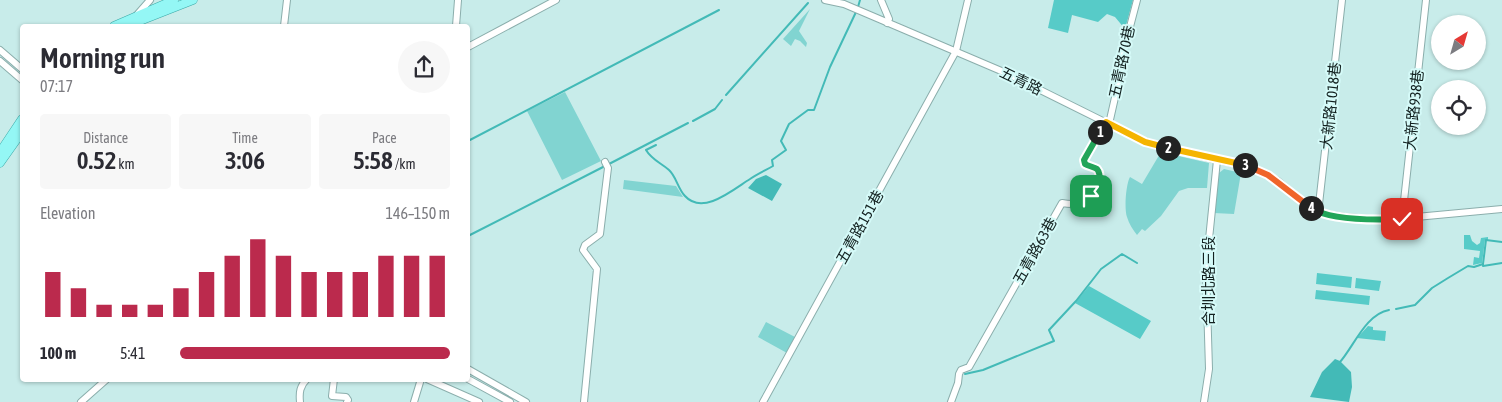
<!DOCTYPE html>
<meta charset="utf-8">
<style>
body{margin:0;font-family:"Asap Condensed","Noto Sans TC",sans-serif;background:#f7f7f7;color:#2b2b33;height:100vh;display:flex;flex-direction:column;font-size:19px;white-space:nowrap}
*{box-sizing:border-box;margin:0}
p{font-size:16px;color:#7c7c81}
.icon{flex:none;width:28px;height:28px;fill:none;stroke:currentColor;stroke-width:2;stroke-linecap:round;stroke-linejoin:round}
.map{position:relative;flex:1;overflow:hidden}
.sheet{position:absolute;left:20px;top:24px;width:450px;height:358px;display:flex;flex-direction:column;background:#fff;border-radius:5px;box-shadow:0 1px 4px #0004}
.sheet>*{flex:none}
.needle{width:32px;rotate:37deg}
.buttons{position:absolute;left:1431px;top:15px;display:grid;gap:10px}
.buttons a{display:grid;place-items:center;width:55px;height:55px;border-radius:50%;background:#fff;box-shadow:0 1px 4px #0004;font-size:25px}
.pin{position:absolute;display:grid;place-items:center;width:42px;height:42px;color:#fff;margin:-21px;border-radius:10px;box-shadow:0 2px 8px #0006}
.km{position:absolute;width:25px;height:25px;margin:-12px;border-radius:50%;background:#222;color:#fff;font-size:14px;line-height:25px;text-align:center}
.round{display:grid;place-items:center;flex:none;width:52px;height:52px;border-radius:26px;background:#f7f7f7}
.headline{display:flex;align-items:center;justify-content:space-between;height:85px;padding:0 20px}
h1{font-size:28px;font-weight:600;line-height:38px}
.figures{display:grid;grid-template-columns:repeat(3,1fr);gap:8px;height:85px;padding:5px 20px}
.figures div{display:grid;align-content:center;border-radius:5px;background:#f7f7f7;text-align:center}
.figures b{font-size:25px;font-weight:600}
.figures small{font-size:14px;font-weight:400}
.figures p{font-size:14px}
.chart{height:140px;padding:10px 20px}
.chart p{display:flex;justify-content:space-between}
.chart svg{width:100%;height:90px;margin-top:5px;stroke:#bb2a4d;stroke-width:6}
ul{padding:0 20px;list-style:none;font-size:16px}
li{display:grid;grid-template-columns:80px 60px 1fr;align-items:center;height:38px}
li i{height:12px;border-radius:6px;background:#bb2a4d}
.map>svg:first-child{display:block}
.green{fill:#81d4d1}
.forest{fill:#57cbc8}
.water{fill:#43bab7}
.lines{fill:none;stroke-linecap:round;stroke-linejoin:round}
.stream{stroke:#43bab7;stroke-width:2}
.minor-casing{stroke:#8baeac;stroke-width:8}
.major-casing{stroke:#38a8a6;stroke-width:9}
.minor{stroke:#fff;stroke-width:6}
.major{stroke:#94f7f5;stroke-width:8}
.split-1-casing{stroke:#fff;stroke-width:10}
.split-2-casing{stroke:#fff;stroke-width:10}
.split-3-casing{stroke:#fff;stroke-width:10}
.split-4-casing{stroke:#fff;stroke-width:10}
.split-5-casing{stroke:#fff;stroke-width:10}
.split-1{stroke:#22a559;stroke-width:6}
.split-2{stroke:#f5b400;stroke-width:6}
.split-3{stroke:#f5b400;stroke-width:6}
.split-4{stroke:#f0652b;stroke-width:6}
.split-5{stroke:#22a559;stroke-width:6}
.labels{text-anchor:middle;stroke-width:4;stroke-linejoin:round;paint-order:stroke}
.street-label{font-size:15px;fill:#12201f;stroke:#d5faf8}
</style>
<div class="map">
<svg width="1502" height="402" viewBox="0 0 1502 402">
<rect width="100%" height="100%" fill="#c8ecea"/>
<!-- green -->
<path class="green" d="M810 9 799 31 807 43 806 47 800 41 795 39 791 46 783 39Z
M565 92 601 161 562 180 527 111Z
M1161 152 1209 163 1207 188H1188L1179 191 1161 216 1145 231 1142 229 1137 235C1133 230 1129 224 1127 217 1124 209 1126 184 1130 177L1142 184Z
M1224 169 1241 173 1234 214 1214 213 1219 173Z
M624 180 676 186 683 197 623 189Z
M766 322 795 337 787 353 758 337Z"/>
<!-- forest -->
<path class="forest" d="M1054 0H1133L1125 29 1115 17 1107 14 1098 22 1072 15 1068 33 1048 28Z
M1464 235H1470L1472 241 1477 245 1480 243 1481 238 1488 237V240H1485L1482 263 1473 265 1474 257 1479 258 1480 251 1464 249Z
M1317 273 1352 277 1351 288 1316 284Z
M1356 278 1381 281 1379 291 1355 288Z
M1089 286 1151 321 1140 339 1075 303Z
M1316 290 1370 296 1369 305 1315 299Z
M1368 326 1373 327V330L1386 331 1385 341 1357 338Z"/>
<!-- water -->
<path class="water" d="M766 175 782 184 772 201 748 188 756 179Z
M1335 359 1340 361 1351 372 1352 387 1349 402 1310 397 1322 372Z"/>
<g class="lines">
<!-- stream -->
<path class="stream" d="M858 7 860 0
M726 95 808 3
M693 121 715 109 722 100
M468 141 719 10
M656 145 646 150C652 160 661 163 669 170 676 176 678 189 685 196 703 216 734 189 750 179 757 174 766 170 773 166L772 160 786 150 781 141 789 124 808 110H814L830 67 856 12
M609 164 688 123
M468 236 605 166
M1483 264V266L1502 263
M1396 309 1415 305 1432 288 1448 278 1468 266 1474 267 1483 264 1486 240 1502 242
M1340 362C1354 346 1366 314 1389 310
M965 374 983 370 1054 341 1049 330 1076 301 1101 269 1122 254 1137 263"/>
<!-- minor casing -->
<g class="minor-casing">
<path id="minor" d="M825 0 844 4 1006 73 1145 142 1217 160 1250 166 1278 181 1306 205 1318 213 1345 217 1384 220 1502 209
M881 0 889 19 887 23
M136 16 150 0
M284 26 287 0
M456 26 458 0
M468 47 556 0
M0 50 22 69
M0 61 22 80
M1109 124 1121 71V61L1137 0
M1318 213 1342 0
M1402 219 1426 0
M468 369 526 402
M334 379 332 396 346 397 348 400 347 402
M427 379 479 402
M468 379 510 402
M81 402 107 379
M300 402C299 392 300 386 307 379
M414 402 421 379
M584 402 597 269 583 250 585 245 600 234 608 168 605 162
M763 402 956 51 968 0
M951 402 958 383 959 374 961 370 969 367 1062 203C1068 204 1076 205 1082 202 1091 199 1107 177 1096 169 1093 167 1088 166 1085 164L1084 160 1106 122
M1204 402 1209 369 1206 269 1217 160"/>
</g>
<!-- major casing -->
<g class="major-casing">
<path id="major" d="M114 26 174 0
M127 26 193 0
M0 152 22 119
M0 163 22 132"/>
</g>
<!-- minor -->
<use href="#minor" class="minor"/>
<!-- major -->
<use href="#major" class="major"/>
</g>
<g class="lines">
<!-- split-1 casing -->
<g class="split-1-casing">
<path id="split-1" d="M1091 196C1095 190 1104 177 1097 169 1094 167 1088 166 1085 164L1084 160 1100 132"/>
</g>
<!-- split-2 casing -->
<g class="split-2-casing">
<path id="split-2" d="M1100 132 1106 122 1145 142 1168 148"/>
</g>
<!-- split-3 casing -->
<g class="split-3-casing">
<path id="split-3" d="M1168 148 1245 165"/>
</g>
<!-- split-4 casing -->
<g class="split-4-casing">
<path id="split-4" d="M1245 165 1268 175 1311 208"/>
</g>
<!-- split-5 casing -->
<g class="split-5-casing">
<path id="split-5" d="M1311 208C1331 221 1379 220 1402 219"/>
</g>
<!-- split-1 -->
<use href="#split-1" class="split-1"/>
<!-- split-2 -->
<use href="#split-2" class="split-2"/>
<!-- split-3 -->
<use href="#split-3" class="split-3"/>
<!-- split-4 -->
<use href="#split-4" class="split-4"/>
<!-- split-5 -->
<use href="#split-5" class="split-5"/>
</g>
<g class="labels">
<!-- street labels -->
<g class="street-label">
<text transform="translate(1122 62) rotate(-78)" y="5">五青路70巷</text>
<text transform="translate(1021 81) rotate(26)" y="5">五青路</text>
<text transform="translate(1331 106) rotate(-84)" y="5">大新路1018巷</text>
<text transform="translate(1414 110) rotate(-84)" y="5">大新路938巷</text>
<text transform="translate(860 227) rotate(-61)" y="5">五青路151巷</text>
<text transform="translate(1035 251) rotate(-61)" y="5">五青路63巷</text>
<text transform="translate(1209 281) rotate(-90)" y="5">合圳北路三段</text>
</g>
</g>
</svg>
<div class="buttons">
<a><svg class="needle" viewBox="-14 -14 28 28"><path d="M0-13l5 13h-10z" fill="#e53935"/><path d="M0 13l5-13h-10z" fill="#7c7c81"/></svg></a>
<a><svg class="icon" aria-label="locate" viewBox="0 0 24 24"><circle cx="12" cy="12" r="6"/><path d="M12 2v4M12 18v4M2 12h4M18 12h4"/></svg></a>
</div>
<div class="pin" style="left:1091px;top:196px;background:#1e9e55"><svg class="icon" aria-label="arrive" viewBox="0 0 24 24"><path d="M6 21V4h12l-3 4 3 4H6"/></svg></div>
<div class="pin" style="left:1402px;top:219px;background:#d93025"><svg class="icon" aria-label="check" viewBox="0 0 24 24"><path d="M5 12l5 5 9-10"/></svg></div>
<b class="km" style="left:1100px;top:132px">1</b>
<b class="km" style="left:1168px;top:148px">2</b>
<b class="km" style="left:1245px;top:165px">3</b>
<b class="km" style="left:1311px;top:208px">4</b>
<section class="sheet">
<div class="headline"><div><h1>Morning run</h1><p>07:17</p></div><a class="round"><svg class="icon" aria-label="share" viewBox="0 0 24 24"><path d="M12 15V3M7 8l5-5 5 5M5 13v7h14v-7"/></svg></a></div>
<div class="figures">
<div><p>Distance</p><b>0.52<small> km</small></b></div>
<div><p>Time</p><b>3:06</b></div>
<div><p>Pace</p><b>5:58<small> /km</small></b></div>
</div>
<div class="chart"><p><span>Elevation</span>146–150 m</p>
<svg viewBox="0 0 160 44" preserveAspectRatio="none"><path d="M5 44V22M15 44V30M25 44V38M35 44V38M45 44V38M55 44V30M65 44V22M75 44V14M85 44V6M95 44V14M105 44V22M115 44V22M125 44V22M135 44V14M145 44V14M155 44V14"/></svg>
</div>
<ul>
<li><b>100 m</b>5:41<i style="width:100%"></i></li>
</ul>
</section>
</div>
